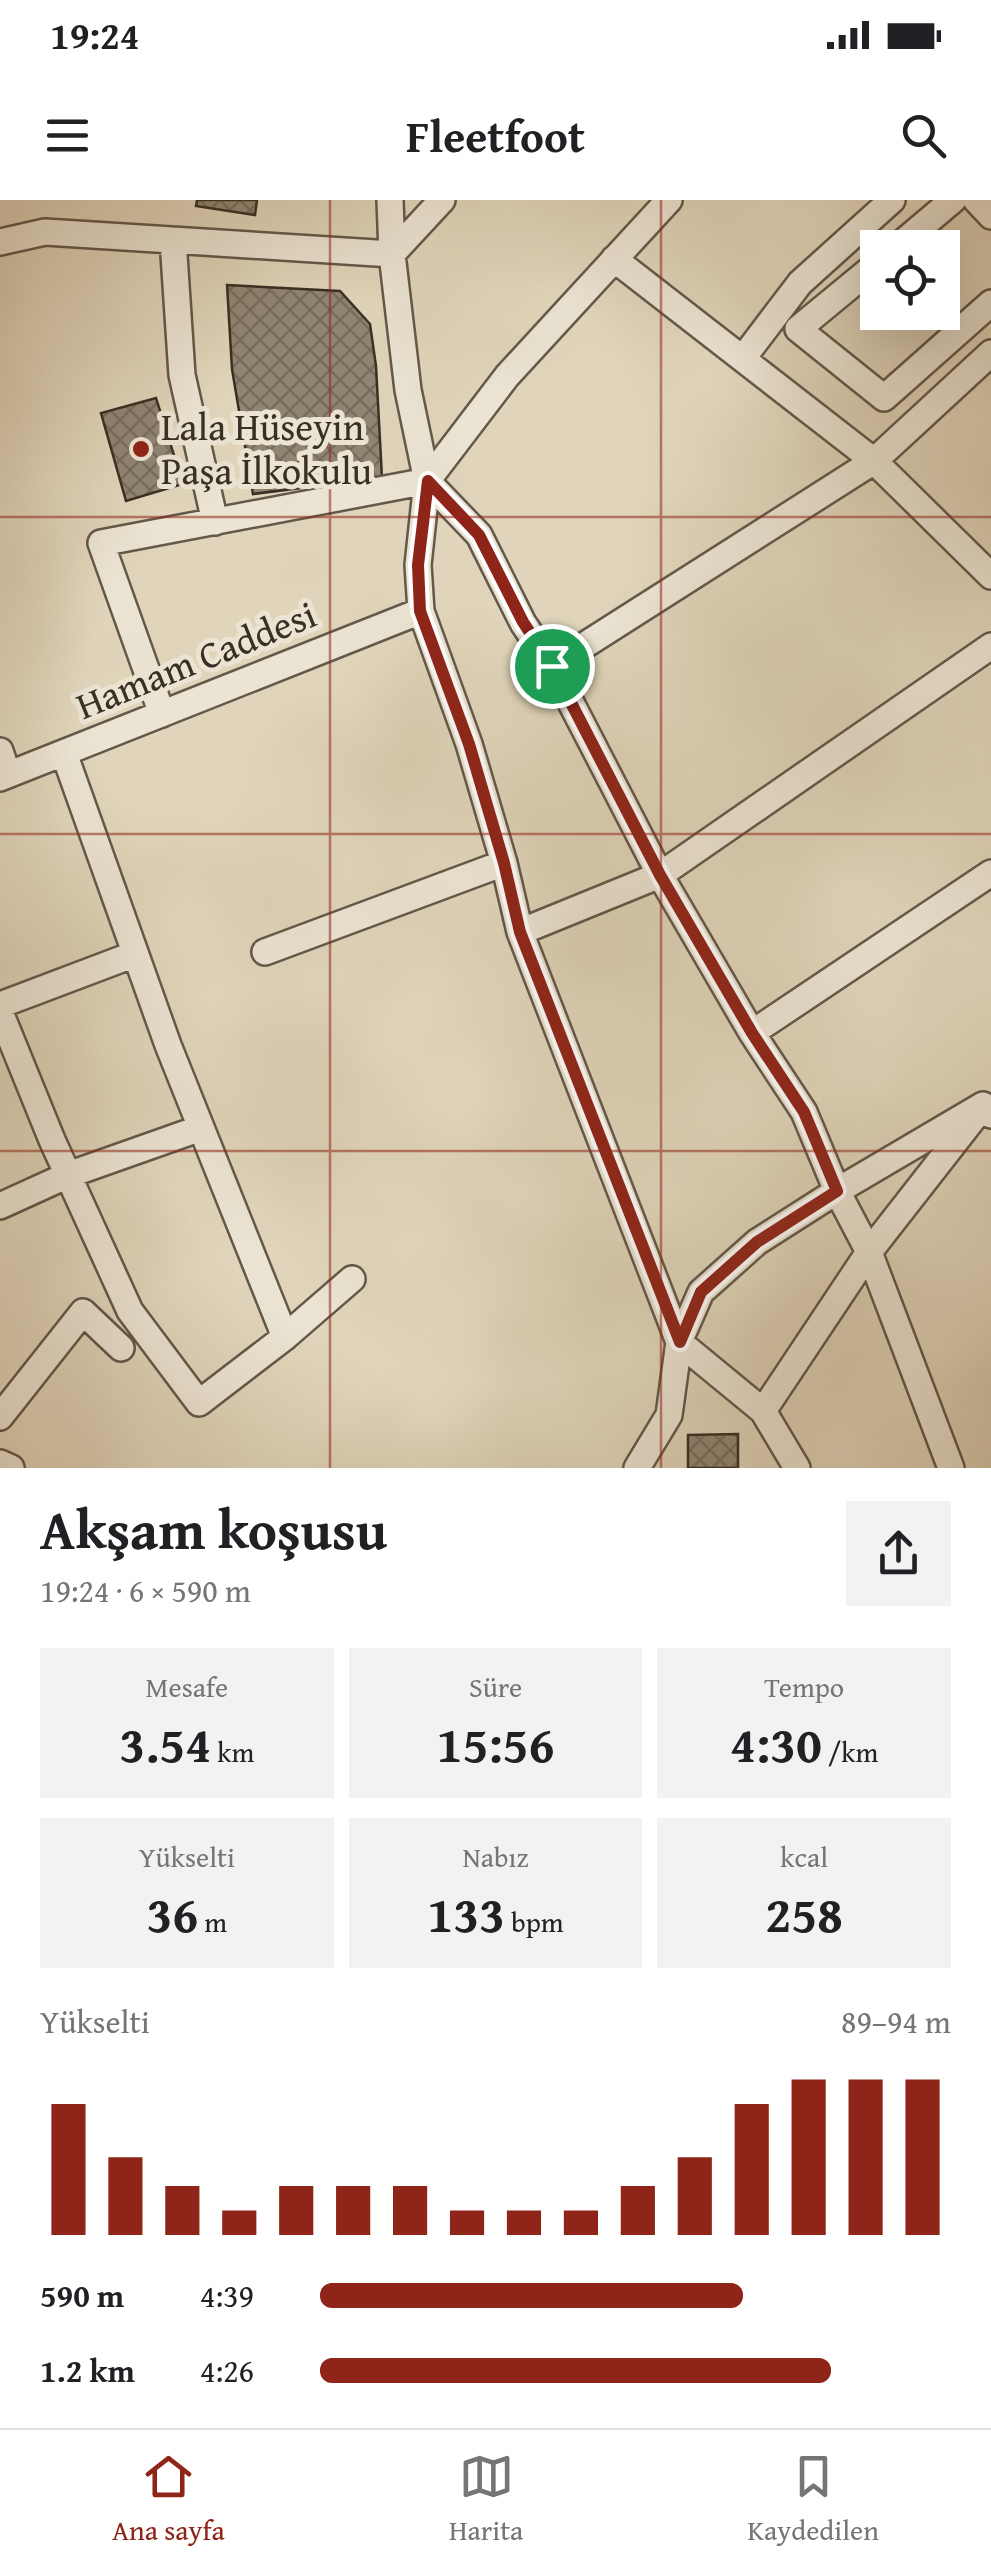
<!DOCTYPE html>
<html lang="tr">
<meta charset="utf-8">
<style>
body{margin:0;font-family:"Gentium Book Plus",serif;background:#f2f2f2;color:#202124;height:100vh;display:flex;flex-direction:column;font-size:38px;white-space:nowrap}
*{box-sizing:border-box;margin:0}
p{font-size:32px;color:#757577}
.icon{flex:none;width:55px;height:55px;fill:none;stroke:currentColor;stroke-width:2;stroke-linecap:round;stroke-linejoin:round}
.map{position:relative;height:1268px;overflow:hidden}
.drawer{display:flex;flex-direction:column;background:#fff;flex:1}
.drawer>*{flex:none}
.tools{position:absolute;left:860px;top:30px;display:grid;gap:20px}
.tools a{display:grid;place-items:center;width:100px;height:100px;border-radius:0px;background:#fff;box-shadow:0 10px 40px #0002;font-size:50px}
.pin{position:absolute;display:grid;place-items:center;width:85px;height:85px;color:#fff;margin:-42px;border:5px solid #fff;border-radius:50%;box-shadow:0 2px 10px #0007}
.round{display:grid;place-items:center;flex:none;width:105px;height:105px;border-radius:0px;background:#f2f2f2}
.headline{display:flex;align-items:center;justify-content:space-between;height:170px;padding:0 40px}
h1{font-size:55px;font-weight:700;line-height:75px}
.figures{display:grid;grid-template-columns:repeat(3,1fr);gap:15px;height:170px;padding:10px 40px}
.figures div{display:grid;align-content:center;border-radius:0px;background:#f2f2f2;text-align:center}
.figures b{font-size:50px;font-weight:700}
.figures small{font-size:28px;font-weight:400}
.figures p{font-size:28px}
.chart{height:280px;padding:20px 40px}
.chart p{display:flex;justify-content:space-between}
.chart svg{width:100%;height:180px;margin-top:10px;stroke:#8f2418;stroke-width:6}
ul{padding:0 40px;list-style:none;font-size:32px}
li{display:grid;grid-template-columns:160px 120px 1fr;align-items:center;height:75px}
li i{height:25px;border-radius:12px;background:#8f2418}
.status{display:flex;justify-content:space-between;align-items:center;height:70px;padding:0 50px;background:#fff;direction:ltr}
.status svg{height:28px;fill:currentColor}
header{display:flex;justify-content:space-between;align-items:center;height:130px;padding:0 40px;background:#fff;font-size:45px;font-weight:700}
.tabs{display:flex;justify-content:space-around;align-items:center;height:140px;border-top:2px solid #e0e0e0;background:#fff;font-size:28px;color:#757577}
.tabs a{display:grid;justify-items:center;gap:5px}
.tabs .current{color:#8f2418}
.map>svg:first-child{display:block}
.building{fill:url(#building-cross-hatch);stroke:#392f24;stroke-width:2.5}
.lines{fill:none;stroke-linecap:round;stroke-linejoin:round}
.minor-casing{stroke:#63584a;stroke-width:30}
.minor{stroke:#ebe4d3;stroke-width:25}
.route-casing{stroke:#fff;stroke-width:20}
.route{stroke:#8f2418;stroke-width:12}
.grid{fill:none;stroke:#8f2418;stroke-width:2.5;stroke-opacity:0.55}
.poi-dot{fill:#8f2418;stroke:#ebe4d3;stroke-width:4}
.labels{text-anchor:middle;stroke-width:10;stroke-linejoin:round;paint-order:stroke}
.poi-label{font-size:38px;fill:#392f24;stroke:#ebe4d3;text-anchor:start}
.street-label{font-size:38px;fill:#392f24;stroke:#ebe4d3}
</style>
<div class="status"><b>19:24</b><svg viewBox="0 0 49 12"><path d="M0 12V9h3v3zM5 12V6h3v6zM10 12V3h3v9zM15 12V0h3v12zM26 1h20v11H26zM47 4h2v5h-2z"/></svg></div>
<header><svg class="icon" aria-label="menu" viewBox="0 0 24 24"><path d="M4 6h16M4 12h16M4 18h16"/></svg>Fleetfoot<svg class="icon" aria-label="search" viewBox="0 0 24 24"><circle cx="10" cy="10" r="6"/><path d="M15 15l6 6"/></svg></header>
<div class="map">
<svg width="991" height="1268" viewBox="0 0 991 1268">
<defs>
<pattern id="building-cross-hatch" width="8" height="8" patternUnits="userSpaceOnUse" patternTransform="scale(2.5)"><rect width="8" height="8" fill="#908573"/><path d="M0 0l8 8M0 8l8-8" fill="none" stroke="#776d5e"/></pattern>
</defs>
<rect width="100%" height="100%" fill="#e0d5bb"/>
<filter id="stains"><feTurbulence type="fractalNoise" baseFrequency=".002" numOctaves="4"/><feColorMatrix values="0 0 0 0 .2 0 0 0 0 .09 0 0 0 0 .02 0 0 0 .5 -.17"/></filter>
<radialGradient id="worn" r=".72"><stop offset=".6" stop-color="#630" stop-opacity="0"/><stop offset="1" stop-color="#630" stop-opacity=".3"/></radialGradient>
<!-- building -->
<path class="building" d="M197 0H257L255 15 196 6Z
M227 85 340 91 370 124 376 166 382 278 253 294 232 169Z
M156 198 183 284 126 301 101 213Z
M738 1234V1268H688V1235Z"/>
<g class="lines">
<!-- minor casing -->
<g class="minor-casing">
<path id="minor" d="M390 0 392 54 408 190 427 281 479 335 523 423 552 466 660 675 752 833 804 912 837 991 869 1052 951 1268
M976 0 991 16
M173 40 182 175 215 322
M0 42 45 32 392 54 442 0
M896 48 953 0
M614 59 874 261 991 376
M878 63 798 129 884 198 991 103
M743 158 800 83 892 0
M427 281 418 365 421 411 469 544 504 663 520 732 679 1142 669 1215 637 1268
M427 281 507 176 669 0
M552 466 874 261 991 153
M162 514 101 343 427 281
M0 551 8 575
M64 553 168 845 285 1137
M0 578 421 411
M520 732 660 675 991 446
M265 752 504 663
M0 805 135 754
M0 812 52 940 130 1111 199 1203 285 1137 352 1079
M752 833 991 673
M0 1006 68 975 201 928
M763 1211 869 1052 976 915
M0 1217 83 1112 121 1148
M0 1263 11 1268
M797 1268 763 1211 679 1142 701 1092 757 1042 837 991 983 905 991 915"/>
</g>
<!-- minor -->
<use href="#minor" class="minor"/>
</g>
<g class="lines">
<!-- route casing -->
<g class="route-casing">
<path id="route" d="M428 281 479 335 523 422 552 466 660 675 752 833 804 912 837 991 757 1042 701 1092 680 1142 520 732 504 663 469 544 420 411 418 365Z"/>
</g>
<!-- route -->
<use href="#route" class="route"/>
</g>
<!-- grid -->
<path class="grid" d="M330 0V1268M661 0V1268M0 317H991M0 634H991M0 951H991"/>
<!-- markers -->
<circle class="poi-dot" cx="141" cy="249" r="10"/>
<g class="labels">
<!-- poi labels -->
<g class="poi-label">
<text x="161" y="240">Lala Hüseyin<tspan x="161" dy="44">Paşa İlkokulu</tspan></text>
</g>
<!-- street labels -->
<g class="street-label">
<text transform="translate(196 460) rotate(-22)" y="13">Hamam Caddesi</text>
</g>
</g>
<rect width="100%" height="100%" filter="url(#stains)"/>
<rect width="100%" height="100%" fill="url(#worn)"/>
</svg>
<div class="tools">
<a><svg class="icon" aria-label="locate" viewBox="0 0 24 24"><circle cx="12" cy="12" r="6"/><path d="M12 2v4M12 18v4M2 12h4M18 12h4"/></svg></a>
</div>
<div class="pin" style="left:552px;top:466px;background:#1e9e55"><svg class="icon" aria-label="arrive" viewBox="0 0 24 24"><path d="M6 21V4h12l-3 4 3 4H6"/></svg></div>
</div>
<section class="drawer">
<div class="headline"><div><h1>Akşam koşusu</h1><p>19:24 · 6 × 590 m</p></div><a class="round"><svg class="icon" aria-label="share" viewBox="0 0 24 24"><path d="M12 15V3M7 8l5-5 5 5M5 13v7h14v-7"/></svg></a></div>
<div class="figures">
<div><p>Mesafe</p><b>3.54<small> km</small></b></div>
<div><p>Süre</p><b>15:56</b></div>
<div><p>Tempo</p><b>4:30<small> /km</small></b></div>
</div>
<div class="figures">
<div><p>Yükselti</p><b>36<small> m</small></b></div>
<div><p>Nabız</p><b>133<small> bpm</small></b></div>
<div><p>kcal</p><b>258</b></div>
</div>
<div class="chart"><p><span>Yükselti</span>89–94 m</p>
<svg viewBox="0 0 160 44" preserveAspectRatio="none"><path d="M5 44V12M15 44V25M25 44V32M35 44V38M45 44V32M55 44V32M65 44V32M75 44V38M85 44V38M95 44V38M105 44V32M115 44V25M125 44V12M135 44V6M145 44V6M155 44V6"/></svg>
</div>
<ul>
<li><b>590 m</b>4:39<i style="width:67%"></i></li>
<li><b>1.2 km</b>4:26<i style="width:81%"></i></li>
</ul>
</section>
<nav class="tabs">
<a class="current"><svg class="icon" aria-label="home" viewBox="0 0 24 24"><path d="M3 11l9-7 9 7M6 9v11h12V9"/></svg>Ana sayfa</a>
<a><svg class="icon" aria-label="map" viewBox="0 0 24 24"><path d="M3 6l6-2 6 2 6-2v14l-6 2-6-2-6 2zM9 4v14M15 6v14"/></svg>Harita</a>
<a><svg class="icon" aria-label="saved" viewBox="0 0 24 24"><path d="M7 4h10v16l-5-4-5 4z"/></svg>Kaydedilen</a>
</nav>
